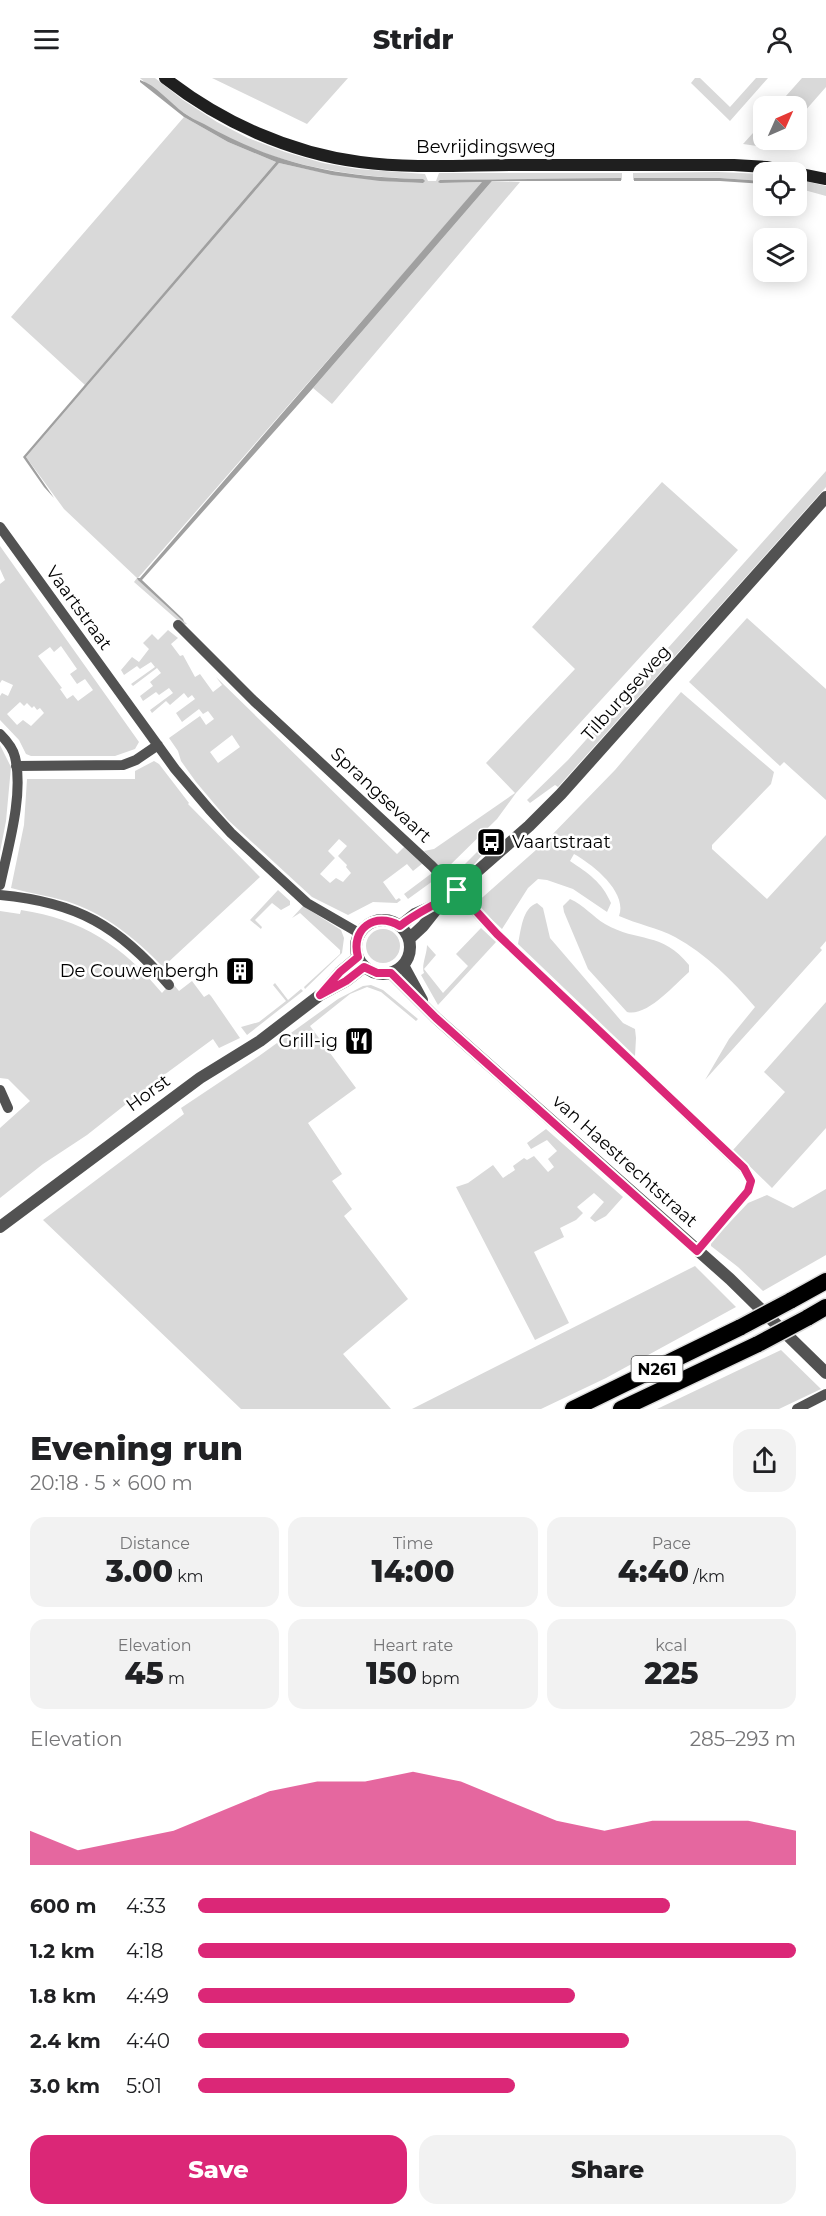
<!DOCTYPE html>
<meta charset="utf-8">
<style>
body{margin:0;font-family:Montserrat,sans-serif;background:#f2f2f2;color:#202124;height:100vh;display:flex;flex-direction:column;font-size:22px;white-space:nowrap}
*{box-sizing:border-box;margin:0}
p{font-size:20px;color:#757577}
.icon{flex:none;width:33px;height:33px;fill:none;stroke:currentColor;stroke-width:2;stroke-linecap:round;stroke-linejoin:round}
.map{position:relative;height:1331px;overflow:hidden}
.panel{display:flex;flex-direction:column;background:#fff;flex:1}
.panel>*{flex:none}
.needle{width:39px;rotate:45deg}
.fabs{position:absolute;left:753px;top:18px;display:grid;gap:12px}
.fabs a{display:grid;place-items:center;width:54px;height:54px;border-radius:12px;background:#fff;box-shadow:0 3px 15px #0003;font-size:30px}
.pin{position:absolute;display:grid;place-items:center;width:51px;height:51px;color:#fff;margin:-26px;border-radius:12px;box-shadow:0 3px 9px #0006}
.round{display:grid;place-items:center;flex:none;width:63px;height:63px;border-radius:18px;background:#f2f2f2}
.headline{display:flex;align-items:center;justify-content:space-between;height:102px;padding:0 30px}
h1{font-size:33px;font-weight:800;line-height:45px}
.stats{display:grid;grid-template-columns:repeat(3,1fr);gap:9px;height:102px;padding:6px 30px}
.stats div{display:grid;align-content:center;border-radius:15px;background:#f2f2f2;text-align:center}
.stats b{font-size:30px;font-weight:800}
.stats small{font-size:16px;font-weight:400}
.stats p{font-size:16px}
.chart{height:168px;padding:12px 30px}
.chart p{display:flex;justify-content:space-between}
.chart svg{width:100%;height:108px;margin-top:6px;fill:#db2777;opacity:.7}
.cta{display:flex;gap:12px;margin-top:auto;padding:12px 30px}
.cta a{flex:1;height:69px;border-radius:18px;background:#db2777;color:#fff;font-size:24px;font-weight:800;line-height:69px;text-align:center}
.cta a+a{background:#f2f2f2;color:#202124}
ul{padding:0 30px;list-style:none;font-size:20px}
li{display:grid;grid-template-columns:96px 72px 1fr;align-items:center;height:45px}
li i{height:15px;border-radius:8px;background:#db2777}
header{display:flex;justify-content:space-between;align-items:center;height:78px;padding:0 30px;background:#fff;font-size:27px;font-weight:800}
.map>svg:first-child{display:block}
.green{fill:#d9d9d9;fill-rule:evenodd}
.water{fill:#a0a0a0}
.lines{fill:none;stroke-linecap:round;stroke-linejoin:round}
.trunk-casing{stroke:#dbdbdb;stroke-width:19}
.minor{stroke:#525252;stroke-width:10}
.tertiary{stroke:#525252;stroke-width:12}
.secondary{stroke:#1f1f1f;stroke-width:12}
.trunk{stroke:#000;stroke-width:16}
.trunk-bridge-casing{stroke:#dbdbdb;stroke-width:19;stroke-linecap:butt}
.trunk-bridge{stroke:#000;stroke-width:16}
.route-casing{stroke:#fff;stroke-width:12}
.route{stroke:#db2777;stroke-width:8}
.labels{text-anchor:middle;stroke-width:5;stroke-linejoin:round;paint-order:stroke}
.shield{fill:#fff;stroke:#4c4c4c;stroke-width:1.5}
.shield-label{font-size:16px;font-weight:bold;fill:#000}
.street-label{font-size:18px;fill:#000;stroke:#fff}
.poi-label{font-size:18px;fill:#000;stroke:#fff;text-anchor:end}
</style>
<header><svg class="icon" aria-label="menu" viewBox="0 0 24 24"><path d="M4 6h16M4 12h16M4 18h16"/></svg>Stridr<svg class="icon" aria-label="person" viewBox="0 0 24 24"><circle cx="12" cy="8" r="4"/><path d="M4 21q1-7 8-7t8 7"/></svg></header>
<div class="map">
<svg width="826" height="1331" viewBox="0 0 826 1331">
<rect width="100%" height="100%" fill="#fff"/>
<!-- green -->
<path class="green" d="M140 0H155L183 22 217 44 248 60 285 74 323 85 357 91 425 96 428 103H436L439 95H622V102L493 101 439 103 440 105 483 104 138 500 187 546 183 547 134 504 137 500 64 431 26 379 279 85C330 97 371 103 423 105V101C314 98 220 74 140 0Z
M212 0H348L307 46Z
M695 0H700L730 29 756 0H768L730 43 691 5Z
M802 0H826V9L797 42 796 28H777Z
M184 39 228 64 276 84 85 307 11 239Z
M763 44 764 62H779L772 70 743 66Z
M718 94 763 96V103L720 100 633 102V95Z
M796 101 826 108V118L797 110Z
M492 103 520 104 332 326 313 310Z
M826 393V409L558 709 555 707 530 725 527 722 568 682Z
M662 404 738 472 516 715 497 741 444 793 424 773 434 771 515 715 486 685 575 591 532 549Z
M0 468 139 664 135 671 115 678H31L26 676 19 662 0 642V618L2 615 8 618 13 607 2 602 0 605V506L5 502 0 491ZM61 568 77 591 70 596 77 606 85 601 93 612 78 623 73 617 67 621 60 611 62 610 38 578 50 569 54 574ZM20 624 24 628 27 625 32 630 34 628 37 632 40 630 44 635 31 648 23 642 17 647 7 636Z
M747 540 826 611V722L784 684 780 688 689 604Z
M168 552 178 560 171 566 180 578 183 577 195 599 200 596 213 614 222 607 216 599 397 776 406 767 423 785 413 793 407 786 383 804 396 822 399 820 401 822 397 825 373 824 348 837 312 819 228 742 196 704 181 683 178 673 169 660 200 638 206 647 214 641 208 633 203 636 199 631 182 644 176 635 195 621 192 617 188 620 184 615 170 627 166 623 152 635 150 632 173 615 169 610 159 617 156 614 143 623 140 618 153 608 150 604 161 595 157 590 133 608 131 606 155 589 151 584 140 591 137 588 124 597 121 592 132 579 139 584 149 571 143 565 152 556 158 562ZM232 657 240 669 218 685 210 674ZM339 761 347 768 338 778 347 787 346 789 351 795 343 804 336 800 330 805 320 796 335 780 328 773Z
M681 614 774 694 771 706 712 767V771L767 821 826 757V863L820 870 822 872 705 1002 729 961 755 929C732 902 706 876 675 859 658 850 637 846 619 838 628 814 592 786 574 776L570 783C588 795 602 804 611 825L607 834 573 811 547 802 538 801 528 810 502 851 475 826 545 764 615 692Z
M0 667 11 689 6 743 0 774Z
M154 683 159 686 189 725 188 726 260 799 163 889C136 861 105 835 66 823 48 818 29 815 11 810L24 747 27 701H135V693Z
M485 766 489 769 465 797 452 799Z
M432 795 437 800 408 821 404 816Z
M278 812 290 823V827L281 832 272 825 255 842 262 849 261 851 250 842Z
M570 821C584 827 593 839 605 846 638 865 662 853 689 887V894C674 907 647 939 627 934L588 891 564 834 563 828Z
M537 825 543 830 550 860 623 945 635 951 636 960 635 978 518 866C521 853 522 830 537 825Z
M303 828 341 852 344 860 342 875 305 911 304 909 340 876V872L300 835 292 840Z
M21 832C82 841 123 868 162 915L169 907H174L179 913 192 903 204 919 209 916 211 918 240 960 219 970 213 961 149 1008 87 1057 43 1086 0 1120V1050L30 1023 8 1001 0 1000V833L20 836Z
M481 850 496 864 438 927 421 897 424 895C421 888 427 876 427 867L436 877 424 891 443 915 468 888 456 876Z
M366 868a17 17 0 1 1 34 0a17 17 0 1 1-34 0Z
M275 905 288 922 301 911 303 913 247 957 241 949 259 944 286 923 273 907Z
M371 907 383 912 418 941 416 943 381 914 367 909 350 916 310 948 356 1010 308 1045 342 1096 332 1103 352 1131 344 1138 408 1221 343 1276 391 1331H241L43 1142 184 1036 181 1030 259 978 338 921 363 908Z
M826 924V1050L772 1110 733 1072 785 1014 764 994Z
M546 1051 623 1119 606 1138 595 1144 590 1140 604 1124 594 1115 577 1129 583 1135 576 1142 560 1150 564 1159 534 1174 569 1245 535 1262 456 1109 468 1105 493 1087 503 1100 515 1092 513 1088 524 1080 527 1082 534 1078 548 1094 554 1089 548 1081 557 1073 547 1062 531 1071 527 1065Z
M826 1111V1177L763 1213 738 1189 711 1168V1164L748 1125 767 1117 793 1130Z
M695 1188 736 1229 606 1300 541 1331H412Z
M781 1272 821 1311 779 1331H657Z"/>
<!-- water -->
<path class="water" d="M140 2C156 7 170 25 184 35 190 39 197 43 204 46 276 87 341 99 423 101L425 103 423 105 380 103 332 97 279 85 26 379 54 420 44 409 23 379 276 84 228 64 184 39 140 4Z
M621 100V103H492L313 310 142 502 183 541 184 544 138 502 137 500H140L482 104 440 105 438 104 440 102Z
M634 100H720L763 103 764 106 720 103H634Z"/>
<g class="lines">
<!-- trunk casing -->
<g class="trunk-casing">
<path id="trunk" d="M790 1223 826 1203
M807 1240 826 1229
M573 1331 741 1249
M621 1331 758 1266"/>
</g>
<!-- minor -->
<path class="minor" d="M0 449 175 691 209 731 231 755 307 825 359 855
M178 547 254 623 432 788 497 856 744 1091 751 1103 748 1113 697 1172
M0 656C6 662 13 670 15 679 24 717 8 769 0 807
M16 688 123 687 136 682 158 667
M0 817C77 824 119 848 169 907
M0 1012 8 1030
M797 1331 826 1316"/>
<!-- tertiary -->
<path class="tertiary" d="M356 869a27 27 0 1 1 54 0a27 27 0 1 1-54 0Z
M400 848 415 836 440 825
M409 861 423 848 442 824 529 748 561 716 826 419
M403 887 422 922
M391 895 436 940 730 1201 826 1295
M325 912 340 894 358 879
M0 1149 200 1000 260 963 320 917 346 903 364 889"/>
<!-- secondary -->
<path class="secondary" d="M165 0C221 44 290 75 360 84 412 91 467 87 520 87 591 87 663 87 734 87L766 89 826 101"/>
<!-- trunk -->
<use href="#trunk" class="trunk"/>
<!-- trunk-bridge casing -->
<g class="trunk-bridge-casing">
<path id="trunk-bridge" d="M741 1249 790 1223
M758 1266 807 1240"/>
</g>
<!-- trunk-bridge -->
<use href="#trunk-bridge" class="trunk-bridge"/>
</g>
<g class="lines">
<!-- route casing -->
<g class="route-casing">
<path id="route" d="M457 812 497 856 744 1090 751 1103 748 1113 697 1173 436 940 391 895H377L364 889 346 903 320 917 340 894 358 879C350 851 375 833 400 848 418 833 439 826 457 812Z"/>
</g>
<!-- route -->
<use href="#route" class="route"/>
</g>
<!-- icons -->
<defs>
<g id="bus-square" transform="scale(1.5)"><rect x="-9" y="-9" width="18" height="18" rx="4" fill="#000" stroke="#fff"/><path d="M-5-6H5V4H4V6H2V4H-2V6H-4V4H-5ZM-3.5-4V0h7V-4ZM-3.5 1.2v1.5H-2V1.2ZM2 1.2v1.5H3.5V1.2Z" fill="#fff"/></g>
<g id="building-square" transform="scale(1.5)"><rect x="-9" y="-9" width="18" height="18" rx="4" fill="#000" stroke="#fff"/><path d="M-4-6H4V6H1V3H-1V6H-4ZM-2.5-4.3h1.7v1.8h-1.7ZM.8-4.3h1.7v1.8H.8ZM-2.5-1h1.7V.8h-1.7ZM.8-1h1.7V.8H.8Z" fill="#fff"/></g>
<g id="restaurant-square" transform="scale(1.5)"><rect x="-9" y="-9" width="18" height="18" rx="4" fill="#000" stroke="#fff"/><path d="M-5-6h1v4h1v-4h1v4h1v-4h1v5L-1.5 .5V6h-2V.5L-5-1ZM5-6V6H3V1.5H1.5Q1.5-4 5-6Z" fill="#fff"/></g>
</defs>
<g fill-rule="evenodd">
<use href="#bus-square" x="491" y="764"/>
<use href="#building-square" x="240" y="893"/>
<use href="#restaurant-square" x="359" y="963"/>
</g>
<g class="labels">
<!-- shield labels -->
<rect class="shield" x="631.5" y="1278" width="51" height="26" rx="4.5"/>
<g class="shield-label">
<text x="657" y="1297">N261</text>
</g>
<!-- street labels -->
<g class="street-label">
<text x="486" y="75">Bevrijdingsweg</text>
<text transform="translate(79 530) rotate(54)" y="6">Vaartstraat</text>
<text transform="translate(626 615) rotate(-48)" y="6">Tilburgseweg</text>
<text transform="translate(381 717) rotate(43)" y="6">Sprangsevaart</text>
<text transform="translate(148 1015) rotate(-36)" y="6">Horst</text>
<text transform="translate(625 1083) rotate(42)" y="6">van Haestrechtstraat</text>
</g>
<!-- poi labels -->
<g class="poi-label">
<text x="512" y="770" text-anchor="start">Vaartstraat</text>
<text x="219" y="899">De Couwenbergh</text>
<text x="338" y="969">Grill-ig</text>
</g>
</g>
</svg>
<div class="fabs">
<a><svg class="needle" viewBox="-14 -14 28 28"><path d="M0-13l5 13h-10z" fill="#e53935"/><path d="M0 13l5-13h-10z" fill="#757577"/></svg></a>
<a><svg class="icon" aria-label="locate" viewBox="0 0 24 24"><circle cx="12" cy="12" r="6"/><path d="M12 2v4M12 18v4M2 12h4M18 12h4"/></svg></a>
<a><svg class="icon" aria-label="layers" viewBox="0 0 24 24"><path d="M12 4l9 5-9 5-9-5zM3 14l9 5 9-5"/></svg></a>
</div>
<div class="pin" style="left:457px;top:812px;background:#1e9e55"><svg class="icon" aria-label="arrive" viewBox="0 0 24 24"><path d="M6 21V4h12l-3 4 3 4H6"/></svg></div>
</div>
<section class="panel">
<div class="headline"><div><h1>Evening run</h1><p>20:18 · 5 × 600 m</p></div><a class="round"><svg class="icon" aria-label="share" viewBox="0 0 24 24"><path d="M12 15V3M7 8l5-5 5 5M5 13v7h14v-7"/></svg></a></div>
<div class="stats">
<div><p>Distance</p><b>3.00<small> km</small></b></div>
<div><p>Time</p><b>14:00</b></div>
<div><p>Pace</p><b>4:40<small> /km</small></b></div>
</div>
<div class="stats">
<div><p>Elevation</p><b>45<small> m</small></b></div>
<div><p>Heart rate</p><b>150<small> bpm</small></b></div>
<div><p>kcal</p><b>225</b></div>
</div>
<div class="chart"><p><span>Elevation</span>285–293 m</p>
<svg viewBox="0 0 160 44" preserveAspectRatio="none"><path d="M0 44V30L10 38L20 34L30 30L40 22L50 14L60 10L70 10L80 6L90 10L100 18L110 26L120 30L130 26L140 26L150 26L160 30V44z"/></svg>
</div>
<ul>
<li><b>600 m</b>4:33<i style="width:79%"></i></li>
<li><b>1.2 km</b>4:18<i style="width:100%"></i></li>
<li><b>1.8 km</b>4:49<i style="width:63%"></i></li>
<li><b>2.4 km</b>4:40<i style="width:72%"></i></li>
<li><b>3.0 km</b>5:01<i style="width:53%"></i></li>
</ul>
<div class="cta"><a>Save</a><a>Share</a></div>
</section>
